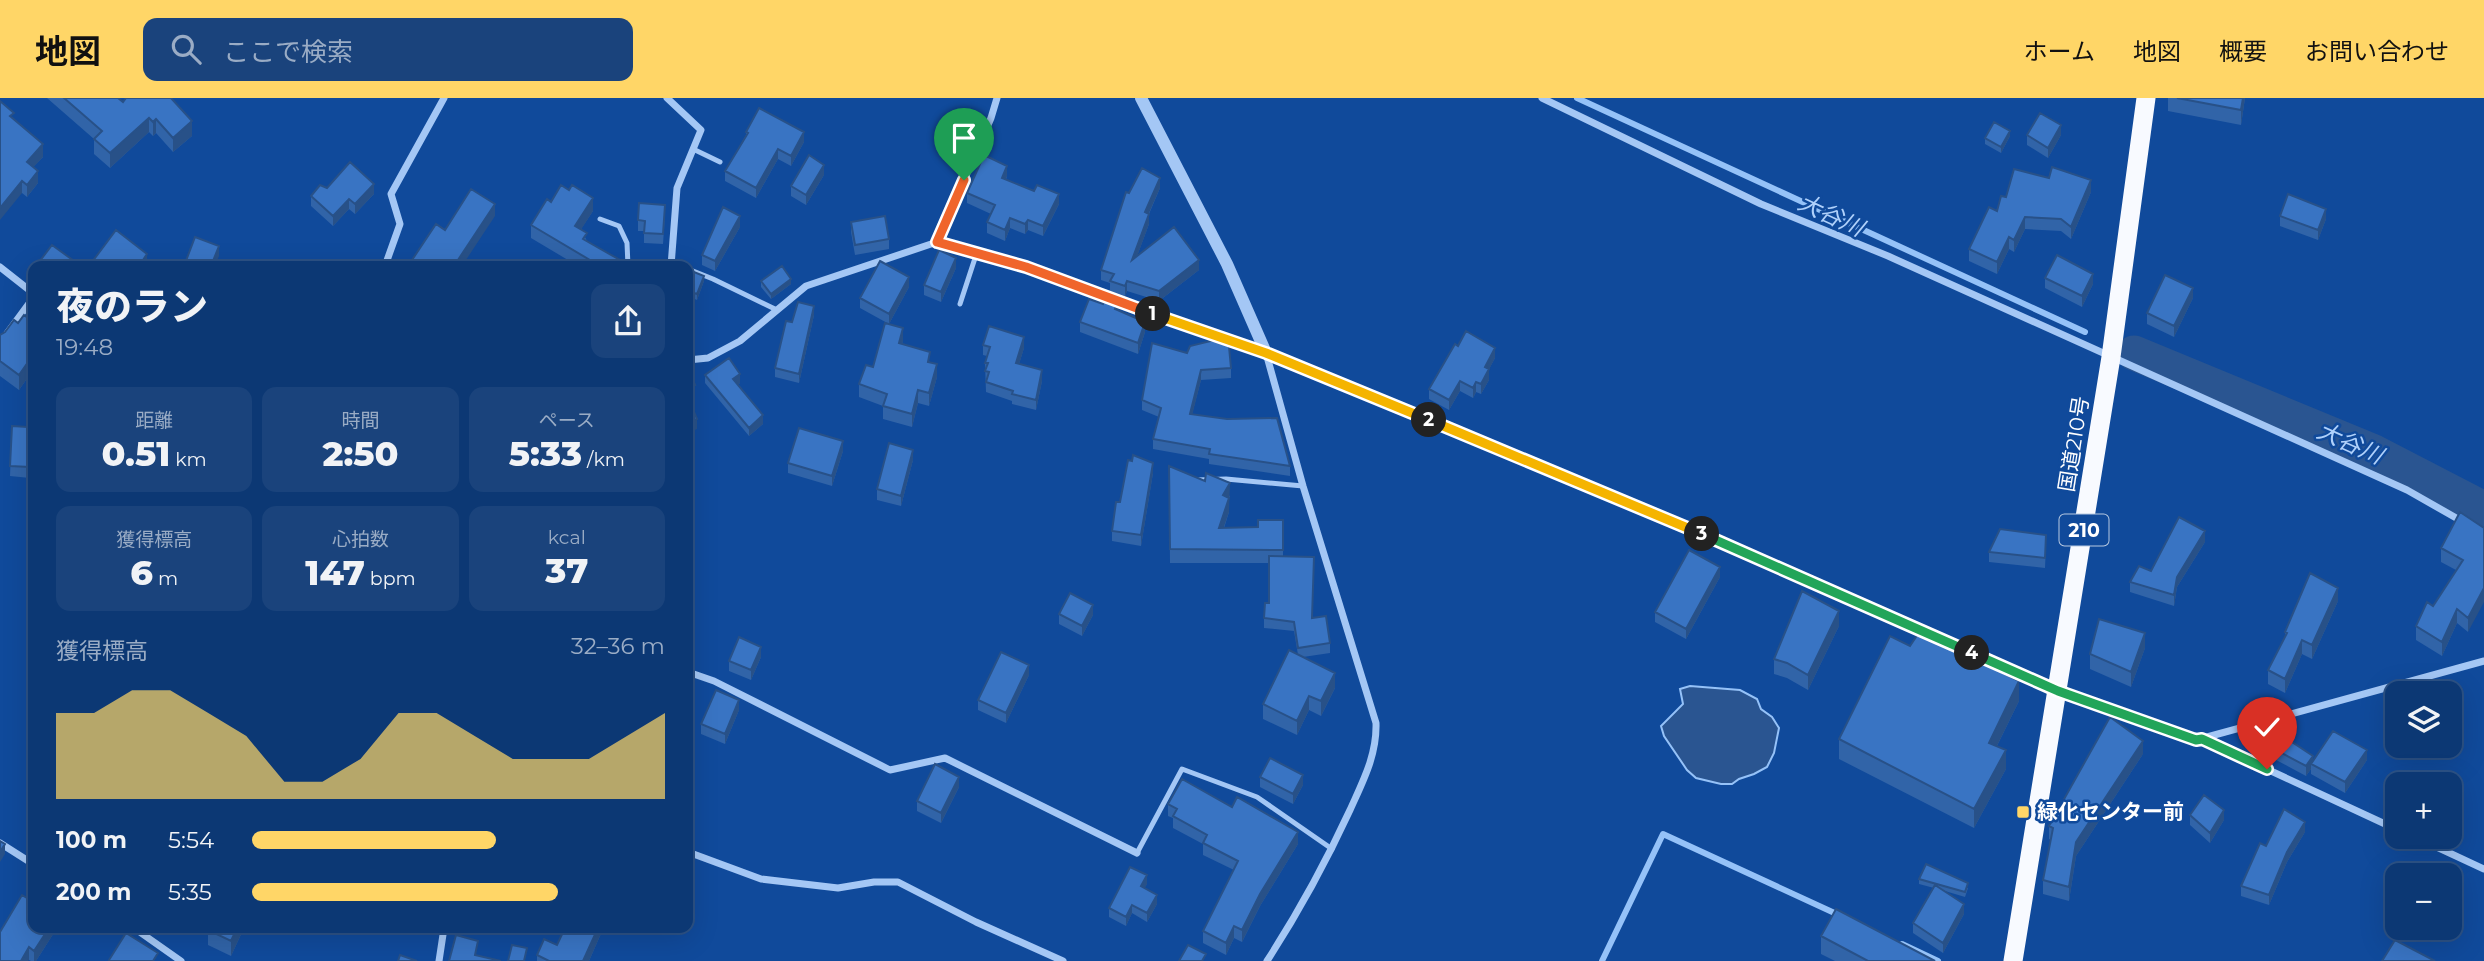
<!DOCTYPE html>
<html lang="ja">
<meta charset="utf-8">
<style>
body{margin:0;font-family:Montserrat,"Noto Sans JP",sans-serif;background:#1a437c;color:#f1f3f6;height:100vh;display:flex;flex-direction:column;font-size:26px;white-space:nowrap}
*{box-sizing:border-box;margin:0}
p{font-size:23px;color:#9aacc5}
.icon{flex:none;width:38px;height:38px;fill:none;stroke:currentColor;stroke-width:2;stroke-linecap:round;stroke-linejoin:round}
.map{position:relative;flex:1;overflow:hidden}
.sheet{position:absolute;left:28px;top:163px;width:665px;height:672px;display:flex;flex-direction:column;background:#0c3874;border-radius:14px;box-shadow:0 7px 28px #0002,0 0 0 2px #2c5286}
.sheet>*{flex:none}
.controls{position:absolute;left:2385px;top:583px;display:grid;gap:14px}
.controls a{display:grid;place-items:center;width:77px;height:77px;border-radius:14px;background:#0c3874;box-shadow:0 7px 28px #0002,0 0 0 2px #2c5286;font-size:35px}
.pin{position:absolute;display:grid;place-items:center;width:60px;height:60px;color:#fff;margin:-72px -30px;border-radius:50% 50% 50% 0;rotate:-45deg;box-shadow:0 0 7px #0007}
.pin .icon{rotate:45deg}
.km{position:absolute;width:35px;height:35px;margin:-18px;border-radius:50%;background:#222;color:#fff;font-size:19px;line-height:35px;text-align:center}
.round{display:grid;place-items:center;flex:none;width:74px;height:74px;border-radius:14px;background:#1a437c}
.summary{display:flex;align-items:center;justify-content:space-between;height:119px;padding:0 28px}
h1{font-size:38px;font-weight:800;line-height:52px}
.stats{display:grid;grid-template-columns:repeat(3,1fr);gap:10px;height:119px;padding:7px 28px}
.stats div{display:grid;align-content:center;border-radius:14px;background:#1a437c;text-align:center}
.stats b{font-size:35px;font-weight:800}
.stats small{font-size:19px;font-weight:400}
.stats p{font-size:19px}
.chart{height:196px;padding:14px 28px}
.chart p{display:flex;justify-content:space-between}
.chart svg{width:100%;height:126px;margin-top:7px;fill:#ffd667;opacity:.7}
ul{padding:0 28px;list-style:none;font-size:23px}
li{display:grid;grid-template-columns:112px 84px 1fr;align-items:center;height:52px}
li i{height:18px;border-radius:9px;background:#ffd667}
header{display:flex;align-items:center;gap:42px;box-sizing:border-box;height:98px;padding:0 35px;background:#ffd667;color:#111}
header strong{font-size:33px}
nav{display:flex;gap:38px;margin-inline-start:auto;font-size:24px}
.search{width:490px;height:63px;background:#1a437c;display:flex;align-items:center;gap:18px;box-sizing:border-box;padding:0 24px;border-radius:14px;color:#9aacc5;font-size:26px}
.map>svg:first-child{display:block}
.water{fill:#2a5591;stroke:#95c2f8;stroke-width:2}
.lines{fill:none;stroke-linecap:round;stroke-linejoin:round}
.stream{stroke:#95c2f8;stroke-width:6}
.river{stroke:#2a5591;stroke-width:35}
.service{stroke:#a4c7f5;stroke-width:5}
.minor{stroke:#a4c7f5;stroke-width:7}
.tertiary{stroke:#a4c7f5;stroke-width:12}
.trunk{stroke:#f8faff;stroke-width:19}
.wall{fill:#3164a8}
.shaded-wall{fill:#285188}
.building{fill:#3974c3;stroke:#285188;stroke-width:2}
.split-1-casing{stroke:#fff;stroke-width:14}
.split-2-casing{stroke:#fff;stroke-width:14}
.split-3-casing{stroke:#fff;stroke-width:14}
.split-4-casing{stroke:#fff;stroke-width:14}
.split-5-casing{stroke:#fff;stroke-width:14}
.split-1{stroke:#f0652b;stroke-width:9}
.split-2{stroke:#f5b400;stroke-width:9}
.split-3{stroke:#f5b400;stroke-width:9}
.split-4{stroke:#22a559;stroke-width:9}
.split-5{stroke:#22a559;stroke-width:9}
.poi-dot{fill:#ffd667;stroke:#104a9b;stroke-width:2.5}
.labels{text-anchor:middle;stroke-width:5;stroke-linejoin:round;paint-order:stroke}
.shield{fill:#104a9b;stroke:#b7c9e1;stroke-width:2}
.shield-label{font-size:19px;font-weight:bold;fill:#fff}
.street-label{font-size:21px;fill:#fff;stroke:#104a9b}
.poi-label{font-size:21px;font-weight:bold;fill:#fff;stroke:#104a9b;text-anchor:start}
.water-label{font-size:23px;font-style:italic;fill:#b0d1fb;stroke:#104a9b}
</style>
<header>
<strong>地図</strong>
<div class="search"><svg class="icon" aria-label="search" viewBox="0 0 24 24"><circle cx="10" cy="10" r="6"/><path d="M15 15l6 6"/></svg>ここで検索</div>
<nav><a>ホーム</a><a>地図</a><a>概要</a><a>お問い合わせ</a></nav>
</header>
<div class="map">
<svg width="2484" height="863" viewBox="0 0 2484 863">
<rect width="100%" height="100%" fill="#104a9b"/>
<!-- water -->
<path class="water" d="M1690 588 1740 592 1757 601 1761 611 1772 619 1779 630 1774 655 1767 669 1754 676 1739 681 1732 686H1721L1696 680 1687 672 1664 638 1661 628 1683 606 1680 591Z"/>
<g class="lines">
<!-- stream -->
<path class="stream" d="M1577 0 2085 234
M1902 846 1938 863
M1602 863 1663 736 1841 818"/>
<!-- river -->
<path class="river" d="M2134 255 2374 354 2484 411"/>
<!-- service -->
<path class="service" d="M693 51 720 64
M600 121 619 128 627 145 628 168
M688 171 713 181 777 212
M960 206 977 154
M1197 382 1226 381 1303 388
M1137 755 1182 671 1257 699 1332 751"/>
<!-- minor -->
<path class="minor" d="M667 0 701 32 677 90 671 168
M1542 0 1761 106 1888 158 2407 392 2465 425
M937 144 991 20 997 0
M385 168 400 126 391 96 444 0
M0 169 33 195
M0 245 33 200
M1266 255 1303 388 1376 625C1377 657 1363 683 1350 712 1326 764 1298 815 1267 863
M688 262 708 260 740 243 806 188 937 144 1026 169 1266 255 1687 430 2058 593 2196 642 2484 563
M688 574 714 583 890 672 945 660 1137 755
M2202 641 2398 732
M2413 738 2484 771
M0 745 33 766
M688 754 761 781 838 790 874 784H898L976 824 1063 863
M134 830 181 863
M439 863 444 830"/>
<!-- tertiary -->
<path class="tertiary" d="M1141 0 1227 166 1266 255"/>
<!-- trunk -->
<path class="trunk" d="M2013 863 2111 259 2146 0"/>
</g>
<!-- wall -->
<path class="wall" d="M47 0H118L123 4 192 38 173 54 156 35 153 38 149 34 110 70 94 56V41Z
M2168 0H2245L2241 27 2168 13Z
M14 21 43 59 33 69 38 85 27 99 22 95Z
M746 34 804 44 791 68 778 61 756 100 725 83V73L746 37Z
M2027 37H2061L2048 60 2027 47Z
M2010 38 2001 55 1985 46V40Z
M824 77 806 107 791 98V88Z
M1007 78 1006 82 1059 106 1043 138 1028 132 1025 136 1010 130 1005 143 987 135V124L991 116 967 105V95Z
M1160 90 1149 116V126L1137 158 1199 172 1159 203 1127 193 1125 198 1110 193V185L1101 182V172L1129 95Z
M2091 94 2071 141 2061 133 2025 131 2014 154 2009 151 1997 176 1969 163V151L2006 99Z
M374 96 355 116 349 111 333 128 311 108V98Z
M551 104 593 113 581 131 587 143 620 168H578L531 140V127Z
M665 117 663 146 644 145V133H638V122Z
M2280 118 2326 121 2318 142 2280 128Z
M851 124 889 141V151L855 157 851 134Z
M740 129 715 173 702 167V157Z
M956 170 941 204 924 197V187Z
M688 176 704 183 697 202 688 198Z
M2045 180 2093 186 2082 209 2045 190Z
M761 183 791 186 771 201 761 189Z
M909 189 889 226 903 243 902 246 930 264 937 279 929 308 918 305 912 329 883 321V308L859 299V286L873 269 889 226 860 210V200Z
M2193 200 2174 239 2147 226V215Z
M1103 206 1120 209 1119 212 1145 234 1138 256 1080 234V224Z
M814 217 799 285 775 279V270L792 224Z
M33 224V272L19 292 0 278V237L18 225Z
M983 247 1024 250 1019 266 1042 283 1036 312 1012 306V303L986 294 985 265 987 258 983 257Z
M1458 248 1495 260 1489 271V282L1481 296 1476 294 1473 300 1460 293 1449 312 1429 301V291Z
M1187 255 1231 270V280L1201 282 1192 316 1290 368V378L1209 366V361L1153 351V341L1159 319 1142 312V302Z
M705 277 740 285 737 287 763 326 749 338 705 285Z
M12 328 33 332V370H31L30 380 10 378Z
M843 353 832 388 788 375V365Z
M913 362 901 408 877 402V391Z
M1169 368 1230 398 1229 401V414L1224 430 1258 429 1283 422V459L1313 519 1330 545V555L1303 559 1335 590 1321 618 1309 612 1297 637 1263 621V606L1298 557 1294 533 1264 530V520L1269 505V465H1170Z
M1153 375 1141 448 1112 443V433L1120 404Z
M2484 430 2468 534 2457 525 2442 558 2416 542V528L2433 508 2456 472 2441 464V450Z
M2205 444 2177 489 2174 508 2130 494V484Z
M2046 447 2045 470 1989 464V454Z
M1720 479 1686 541 1655 524V514Z
M2338 503 2312 561 2302 556 2285 595 2268 586V572L2285 539V534Z
M1059 516 1093 517 1082 538 1059 526Z
M1839 528 1808 592 1787 580 1774 576V561Z
M2145 550 2131 589 2090 571V556Z
M761 559 751 582 729 573V563Z
M1029 577 1006 625 978 612V602Z
M2019 603 1997 648 2006 671 1974 730 1839 661V641Z
M739 612 725 646 701 636V626Z
M2265 646 2313 663 2367 662 2345 695 2311 676V671L2306 678 2265 656Z
M2143 656 2076 758 2069 803 2043 796V782L2051 742 2049 741V728Z
M1260 679 1303 687 1293 706 1260 689Z
M959 689 941 725 917 713V703Z
M1168 706 1298 746 1260 808 1242 844 1234 840 1226 857 1203 845V833L1234 772 1203 757V746L1173 730V720L1168 718Z
M2190 717 2224 722 2210 745 2190 727Z
M2305 734 2287 764 2269 807 2241 798V788L2266 748Z
M1919 781 1968 790 1965 799 1945 793 1964 816 1943 855 1913 835V825L1934 790 1919 786Z
M1147 786 1144 790 1157 806 1147 824 1132 815 1126 828 1109 819V810Z
M33 830H57L36 863H31L29 862 0 863Z
M244 830 231 858 208 847V832Z
M565 830H614L611 835 603 831 589 863H537V857L557 847Z
M1821 838 1935 863H1835L1821 856Z"/>
<!-- shaded-wall -->
<path class="shaded-wall" d="M2243 0H2245L2241 27V12Z
M149 20V34L110 70V55Z
M156 21V35L153 38V24Z
M192 23V38L173 54V40Z
M2061 27V37L2048 60V50Z
M2010 33V38L2001 55V49Z
M804 34V44L791 68V58Z
M43 46V59L27 76V64Z
M778 51V61L756 100V90Z
M824 67V77L806 107V97Z
M1007 68V78L1002 90V80Z
M38 73V85L27 99V87Z
M1160 80V90L1145 124V114Z
M2091 82V94L2071 141V129Z
M22 83V95L0 122V110Z
M374 86V96L355 116V106Z
M1059 96V106L1043 138V128Z
M593 100V113L575 141V128Z
M349 101V111L333 128V118Z
M495 106V118L462 168H454Z
M2326 111V121L2318 142V132Z
M1149 116V126L1132 172V162Z
M740 118V129L715 173V163Z
M2025 119V131L2014 154V142Z
M1010 120V130L1005 143V132Z
M1028 122V132L1025 136V126Z
M2009 139V151L1997 176V164Z
M219 148V158L215 168H211Z
M147 156V166L146 168H138Z
M956 160V170L941 204V194Z
M1199 162V172L1159 203V193Z
M2093 176V186L2082 209V198Z
M704 178V183L697 202V196Z
M909 179V189L889 226V216Z
M791 181V186L771 201V196Z
M1127 183V193L1125 198V188Z
M2193 190V200L2174 239V228Z
M1120 199V209L1115 221V211Z
M814 208V217L799 285V276Z
M1145 224V234L1138 256V245Z
M903 230V243L899 258V245Z
M1024 239V250L1016 276V265Z
M1495 250V260L1485 279V269Z
M33 257V272L19 292V277Z
M937 266V279L929 308V295Z
M1489 271V282L1481 296V286Z
M1042 272V283L1036 312V302Z
M1201 272V282L1190 326V316Z
M740 276V285L733 290V281Z
M1460 283V293L1449 312V302Z
M1476 284V294L1473 300V290Z
M695 287V297L688 299V289Z
M918 292V305L912 329V316Z
M763 317V326L749 338V330Z
M697 321V331L688 335V325Z
M843 343V353L832 388V378Z
M913 352V362L901 408V398Z
M1153 365V375L1141 448V437Z
M1230 385 1229 414 1219 443V430L1223 397Z
M2205 433V444L2177 489 2174 508V497L2177 479Z
M1720 469V479L1686 541V531Z
M2338 490V503L2312 561V547Z
M2484 490V504L2468 534V520Z
M1093 507V517L1082 538V528Z
M2457 511V525L2442 558V544Z
M1839 513V528L1808 592V577Z
M2145 535V550L2131 589V574Z
M2302 542V556L2285 595V581Z
M761 549V559L751 582V572Z
M1029 567V577L1006 625V615Z
M1335 575V590L1321 618V603Z
M2019 583V603L1989 664V645Z
M1309 598V612L1297 637V623Z
M739 602V612L725 646V636Z
M2143 643V656L2076 758 2069 803V789L2076 744Z
M2006 652V671L1974 730V711Z
M2367 652V662L2345 695V684Z
M2313 658V667L2311 666V671L2306 678V668Z
M1303 677V687L1293 706V696Z
M959 679V689L941 725V715Z
M2224 712V722L2210 745V735Z
M2305 724V734L2287 764 2269 807V797L2287 754Z
M1298 734V746L1260 808 1242 844V832L1260 796Z
M5 746V756L0 764V754Z
M1147 777V786L1141 797V788Z
M1157 797V806L1147 824V815Z
M1964 806V816L1943 855V845Z
M1132 807V815L1126 828V819Z
M1234 828V840L1226 857V845Z
M49 830H57L36 863H34V853Z
M237 830H244L231 858V843Z
M598 830H603V831L589 863H583Z
M29 849V862L28 863H21Z"/>
<!-- building -->
<path class="building" d="M64 0H118L123 4 126 0H171L192 23 173 40 156 21 153 24 149 20 110 55 94 41 102 33Z
M2177 0H2243L2241 12Z
M0 3 14 15 10 18 43 46 27 64 38 73 27 87 22 83 0 110Z
M759 10 804 34 791 58 778 51 756 90 725 73 748 35 746 34Z
M2040 15 2061 27 2048 50 2027 37Z
M1994 24 2010 33 2001 49 1985 40Z
M809 57 824 67 806 97 791 88Z
M984 57 1007 68 1002 80 1034 93 1037 87 1059 96 1043 128 1028 122 1025 126 1010 120 1005 132 987 124 995 107 967 95Z
M350 64 374 86 355 106 349 101 333 118 311 98 320 87 327 90Z
M2052 69 2091 82 2071 129 2061 121 2025 119 2014 142 2009 139 1997 164 1969 151 1989 109 1997 113 2001 98 2006 99 2014 71 2049 80Z
M1142 70 1160 80 1145 114 1149 116 1132 162 1174 129 1199 162 1159 193 1127 183 1125 188 1110 183 1114 176 1101 172 1126 94 1129 95Z
M561 87 569 92 572 87 593 100 575 128 587 135 583 141 620 162 617 168H600L531 127 547 101 551 104Z
M471 91 495 106 454 168H408L436 126 445 132Z
M2288 96 2326 111 2318 132 2280 118Z
M639 105 665 107 663 136 644 135 645 123 638 122Z
M723 109 740 118 715 163 702 157Z
M885 118 889 141 855 147 851 124Z
M116 132 147 156 139 168H89Z
M195 139 219 148 211 168H184Z
M52 147 81 168H36Z
M939 152 956 160 941 194 924 187Z
M2057 157 2093 176 2082 198 2045 180Z
M880 163 909 179 889 216 860 200Z
M782 168 791 181 771 196 761 183Z
M689 172 704 178 697 196 688 193V176Z
M2165 177 2193 190 2174 228 2147 215Z
M1107 194 1120 199 1115 211 1145 224 1138 245 1080 224 1089 201 1103 206Z
M798 204 814 208 799 276 775 270 786 223 792 224Z
M24 217 33 224V257L19 277 0 263V237L5 234 14 222 18 225Z
M885 225 903 230 899 245 930 254 928 264 937 266 929 295 918 292 912 316 883 308 887 296 859 286 866 267 873 269Z
M989 228 1024 239 1016 265 1042 272 1036 302 1012 296 1013 293 986 284 989 274 985 273 988 265H985L990 249 983 247Z
M1466 233 1495 250 1485 269 1489 271 1481 286 1476 284 1473 290 1460 283 1449 302 1429 291 1455 246 1458 248Z
M1217 234 1228 238 1231 270 1201 272 1190 316 1227 321 1277 320 1290 368 1209 356 1210 351 1153 341 1161 310 1142 302 1152 245 1187 255 1190 248 1215 242Z
M729 260 740 276 733 281 763 317 749 330 705 277Z
M688 267 695 287 688 289Z
M688 300 697 321 688 325Z
M12 328 28 329V332H33V360H31L30 369 10 368Z
M799 330 843 343 832 378 788 365Z
M889 345 913 352 901 398 877 391Z
M1133 357 1153 365 1141 437 1112 433 1116 404H1120L1128 362 1132 363Z
M1169 368 1205 383 1206 375 1230 385 1223 397 1229 400 1219 430 1258 429V422H1283V452L1170 451Z
M2460 414 2484 430V490L2468 520 2457 511 2442 544 2416 528 2427 504 2433 508 2463 462 2441 450Z
M2179 419 2205 433 2177 479 2174 497 2130 484 2139 468 2151 473Z
M2000 431 2046 437 2045 460 1989 454Z
M1689 452 1720 469 1686 531 1655 514Z
M1269 458 1314 459 1312 520 1326 518 1330 545 1298 550 1294 524 1264 520 1265 505H1269Z
M2310 475 2338 490 2312 547 2302 542 2285 581 2268 572 2287 535 2285 534Z
M1802 493 1839 513 1808 577 1787 565 1774 561Z
M1070 495 1093 507 1082 528 1059 516Z
M2099 521 2145 535 2131 574 2090 556Z
M1920 533 2019 583 1989 645 2006 652 1974 711 1839 641 1890 538 1910 548Z
M739 539 761 549 751 572 729 563Z
M1289 552 1335 575 1321 603 1309 598 1297 623 1263 606Z
M1001 554 1029 567 1006 615 978 602Z
M716 592 739 602 725 636 701 626Z
M2110 619 2143 643 2076 744 2069 789 2043 782 2053 730 2049 728Z
M2274 632 2313 658 2306 668 2265 646Z
M2333 633 2367 652 2345 684 2311 666Z
M1270 660 1303 677 1293 696 1260 679Z
M935 666 959 679 941 715 917 703Z
M1182 681 1232 709 1237 699 1298 734 1260 796 1242 832 1234 828 1226 845 1203 833 1238 763 1203 745 1207 737 1173 718 1177 711 1168 706Z
M2204 697 2224 712 2210 735 2190 717Z
M2284 711 2305 724 2287 754 2269 797 2241 788 2260 745 2266 748Z
M0 743 5 746 0 754Z
M1926 766 1968 785 1965 794 1919 781Z
M1130 769 1147 777 1141 788 1157 797 1147 815 1132 807 1126 819 1109 810Z
M1935 787 1964 806 1943 845 1913 825Z
M22 797 32 803 33 801V830H49L34 853 29 849 21 863H0V834Z
M1836 811 1935 863H1868L1821 838Z
M209 830H237L231 843 208 832Z
M565 830H598L583 863H549L537 857 544 841 557 847Z
M126 835 158 855 153 863H111L109 862Z
M456 837 478 843 475 857 501 863H449Z
M2395 842 2435 863H2382Z
M512 847 527 850 524 863H508Z
M1188 847 1206 856 1202 863H1179Z
M400 857 417 863H398Z"/>
<g class="lines">
<!-- split-1 casing -->
<g class="split-1-casing">
<path id="split-1" d="M964 82 937 144 1026 169 1153 216"/>
</g>
<!-- split-2 casing -->
<g class="split-2-casing">
<path id="split-2" d="M1153 216 1266 255 1429 322"/>
</g>
<!-- split-3 casing -->
<g class="split-3-casing">
<path id="split-3" d="M1429 322 1702 436"/>
</g>
<!-- split-4 casing -->
<g class="split-4-casing">
<path id="split-4" d="M1702 436 1972 555"/>
</g>
<!-- split-5 casing -->
<g class="split-5-casing">
<path id="split-5" d="M1972 555 2058 593 2196 642 2202 641 2267 671"/>
</g>
<!-- split-1 -->
<use href="#split-1" class="split-1"/>
<!-- split-2 -->
<use href="#split-2" class="split-2"/>
<!-- split-3 -->
<use href="#split-3" class="split-3"/>
<!-- split-4 -->
<use href="#split-4" class="split-4"/>
<!-- split-5 -->
<use href="#split-5" class="split-5"/>
</g>
<!-- markers -->
<rect class="poi-dot" x="2016" y="707" width="14" height="14" rx="3.5"/>
<g class="labels">
<!-- shield labels -->
<rect class="shield" x="2059.5" y="416.5" width="49" height="31" rx="5"/>
<g class="shield-label">
<text x="2084" y="439">210</text>
</g>
<!-- street labels -->
<g class="street-label">
<text transform="translate(2074 346) rotate(-81)" y="7">国道210号</text>
</g>
<!-- poi labels -->
<g class="poi-label">
<text x="2037" y="721">緑化センター前</text>
</g>
<!-- water labels -->
<g class="water-label">
<text transform="translate(1831 117) rotate(25)" y="8">大谷川</text>
<text transform="translate(2350 345) rotate(24)" y="8">大谷川</text>
</g>
</g>
</svg>
<div class="controls">
<a><svg class="icon" aria-label="layers" viewBox="0 0 24 24"><path d="M12 4l9 5-9 5-9-5zM3 14l9 5 9-5"/></svg></a>
<a>+</a>
<a>−</a>
</div>
<div class="pin" style="left:964px;top:82px;background:#1e9e55"><svg class="icon" aria-label="arrive" viewBox="0 0 24 24"><path d="M6 21V4h12l-3 4 3 4H6"/></svg></div>
<div class="pin" style="left:2267px;top:671px;background:#d93025"><svg class="icon" aria-label="check" viewBox="0 0 24 24"><path d="M5 12l5 5 9-10"/></svg></div>
<b class="km" style="left:1153px;top:216px">1</b>
<b class="km" style="left:1429px;top:322px">2</b>
<b class="km" style="left:1702px;top:436px">3</b>
<b class="km" style="left:1972px;top:555px">4</b>
<section class="sheet">
<div class="summary"><div><h1>夜のラン</h1><p>19:48</p></div><a class="round"><svg class="icon" aria-label="share" viewBox="0 0 24 24"><path d="M12 15V3M7 8l5-5 5 5M5 13v7h14v-7"/></svg></a></div>
<div class="stats">
<div><p>距離</p><b>0.51<small> km</small></b></div>
<div><p>時間</p><b>2:50</b></div>
<div><p>ペース</p><b>5:33<small> /km</small></b></div>
</div>
<div class="stats">
<div><p>獲得標高</p><b>6<small> m</small></b></div>
<div><p>心拍数</p><b>147<small> bpm</small></b></div>
<div><p>kcal</p><b>37</b></div>
</div>
<div class="chart"><p><span>獲得標高</span>32–36 m</p>
<svg viewBox="0 0 160 44" preserveAspectRatio="none"><path d="M0 44V14L10 14L20 6L30 6L40 14L50 22L60 38L70 38L80 30L90 14L100 14L110 22L120 30L130 30L140 30L150 22L160 14V44z"/></svg>
</div>
<ul>
<li><b>100 m</b>5:54<i style="width:59%"></i></li>
<li><b>200 m</b>5:35<i style="width:74%"></i></li>
</ul>
</section>
</div>
